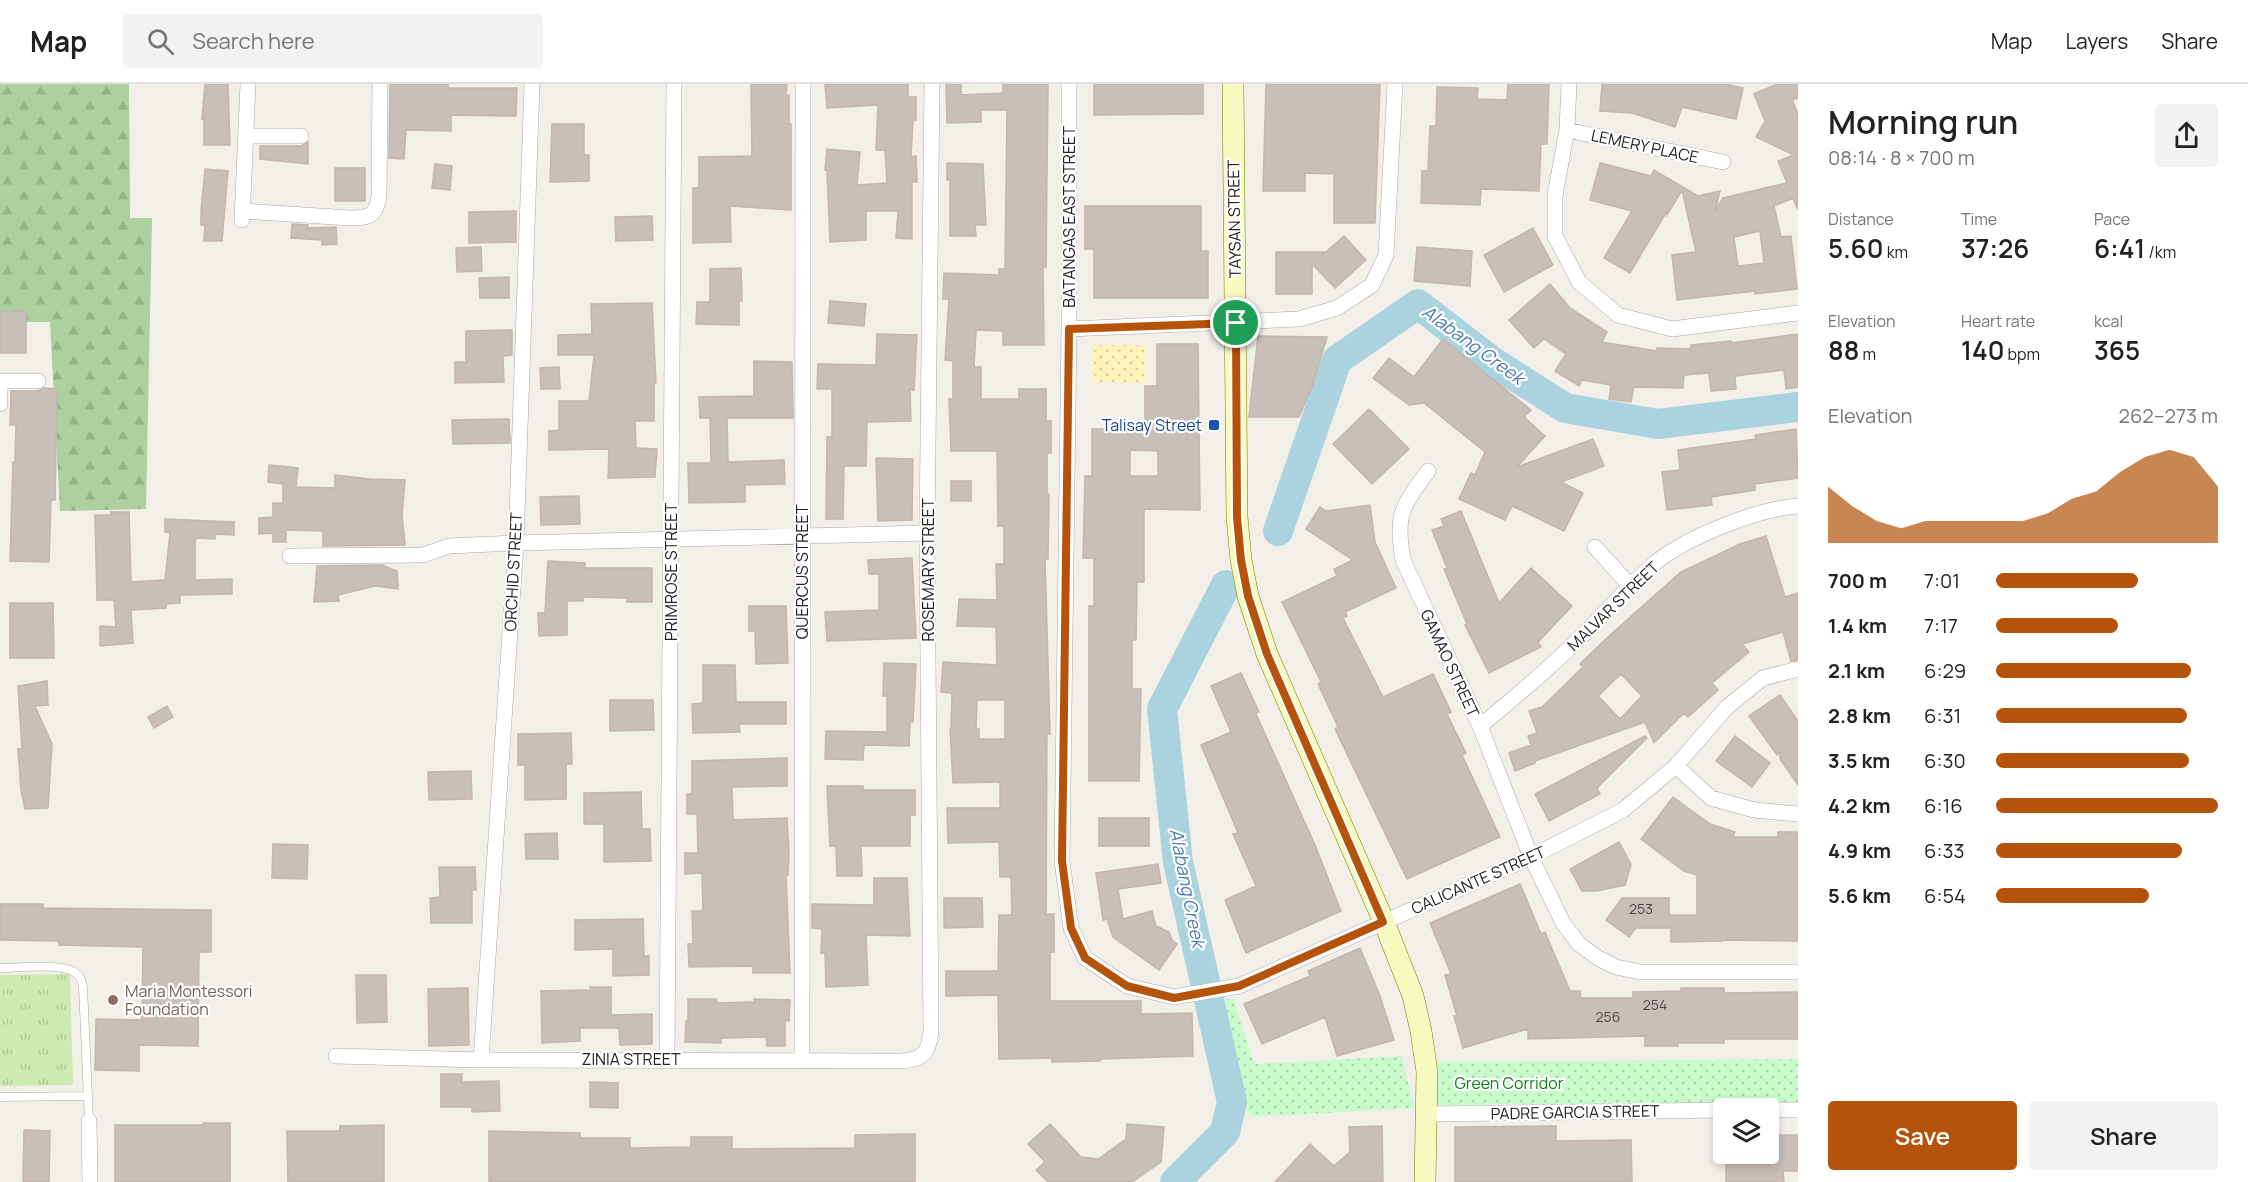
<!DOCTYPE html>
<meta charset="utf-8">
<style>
body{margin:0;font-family:Manrope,sans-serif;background:#f2f2f2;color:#222;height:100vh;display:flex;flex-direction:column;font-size:22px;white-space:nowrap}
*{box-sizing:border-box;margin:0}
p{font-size:20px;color:#767676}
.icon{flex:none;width:33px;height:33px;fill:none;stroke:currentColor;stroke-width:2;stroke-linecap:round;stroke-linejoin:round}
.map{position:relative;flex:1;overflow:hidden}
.drawer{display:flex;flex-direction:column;background:#fff;width:450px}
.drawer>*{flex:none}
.buttons{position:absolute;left:1713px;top:1014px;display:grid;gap:12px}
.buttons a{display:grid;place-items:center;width:66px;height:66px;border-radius:6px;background:#fff;box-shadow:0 3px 9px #0003;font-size:30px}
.pin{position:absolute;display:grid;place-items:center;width:51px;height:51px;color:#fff;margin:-26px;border:3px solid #fff;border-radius:50%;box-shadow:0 2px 6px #0007}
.round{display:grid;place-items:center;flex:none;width:63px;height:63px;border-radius:6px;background:#f2f2f2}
.overview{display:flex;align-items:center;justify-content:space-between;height:102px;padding:0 30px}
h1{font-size:33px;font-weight:600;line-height:45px}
.metrics{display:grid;grid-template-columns:repeat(3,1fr);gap:9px;height:102px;padding:6px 30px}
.metrics div{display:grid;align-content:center}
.metrics b{font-size:26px;font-weight:600}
.metrics small{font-size:16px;font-weight:400}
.metrics p{font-size:16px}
.chart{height:168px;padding:12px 30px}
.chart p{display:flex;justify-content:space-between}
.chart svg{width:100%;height:108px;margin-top:6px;fill:#b45309;opacity:.7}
.action{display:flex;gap:12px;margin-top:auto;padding:12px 30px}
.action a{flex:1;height:69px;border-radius:6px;background:#b45309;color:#fff;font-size:24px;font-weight:600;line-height:69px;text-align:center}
.action a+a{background:#f2f2f2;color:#222}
ul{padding:0 30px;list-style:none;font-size:20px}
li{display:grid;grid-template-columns:96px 72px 1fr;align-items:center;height:45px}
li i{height:15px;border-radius:8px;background:#b45309}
header{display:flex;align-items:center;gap:36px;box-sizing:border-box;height:84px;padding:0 30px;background:#fff;border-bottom:2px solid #e0e0e0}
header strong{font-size:28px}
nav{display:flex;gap:33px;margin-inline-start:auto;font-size:21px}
.search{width:420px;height:54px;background:#f2f2f2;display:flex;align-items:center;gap:15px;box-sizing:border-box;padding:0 21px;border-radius:6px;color:#767676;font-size:22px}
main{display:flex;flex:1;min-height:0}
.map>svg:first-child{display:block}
.grass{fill:url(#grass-tufts)}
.forest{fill:url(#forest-firs)}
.sand{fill:url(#sand-dots)}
.park{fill:url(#park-dots)}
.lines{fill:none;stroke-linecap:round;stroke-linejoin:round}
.river{stroke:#aad3df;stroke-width:30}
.building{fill:#c7bfb8;stroke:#c4b6ab;stroke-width:1.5;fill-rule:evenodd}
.lane-casing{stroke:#a9a9a9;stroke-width:9}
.street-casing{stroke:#a9a9a9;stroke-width:16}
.secondary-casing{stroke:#707d05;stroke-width:22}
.lane{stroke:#fff;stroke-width:8}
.street{stroke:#fff;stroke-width:15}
.secondary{stroke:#f7fabf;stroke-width:21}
.route-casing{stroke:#fff;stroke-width:12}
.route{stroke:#b45309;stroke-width:8}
.transit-dot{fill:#1a4fb4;stroke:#fff;stroke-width:2}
.education-dot{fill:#8d6e63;stroke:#fff;stroke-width:2}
.labels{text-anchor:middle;stroke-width:4.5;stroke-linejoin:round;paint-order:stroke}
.number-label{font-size:14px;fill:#4b4948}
.street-label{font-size:16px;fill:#222;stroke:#fff}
.transit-label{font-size:16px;fill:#164399;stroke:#fff;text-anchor:end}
.education-label{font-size:16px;fill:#785e54;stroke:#fff;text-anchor:start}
.park-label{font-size:16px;fill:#0c8416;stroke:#fff}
.water-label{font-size:18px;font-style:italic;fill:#4a7aab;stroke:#fff}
</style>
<header>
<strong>Map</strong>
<div class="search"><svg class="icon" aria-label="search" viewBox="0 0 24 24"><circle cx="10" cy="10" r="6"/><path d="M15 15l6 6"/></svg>Search here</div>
<nav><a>Map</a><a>Layers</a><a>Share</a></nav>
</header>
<main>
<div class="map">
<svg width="1798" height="1098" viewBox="0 0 1798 1098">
<defs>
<pattern id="grass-tufts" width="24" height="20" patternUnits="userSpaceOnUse" patternTransform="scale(1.5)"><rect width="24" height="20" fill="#cdebb0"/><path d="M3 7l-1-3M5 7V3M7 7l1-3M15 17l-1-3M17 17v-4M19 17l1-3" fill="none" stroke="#b0c997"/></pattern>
<pattern id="forest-firs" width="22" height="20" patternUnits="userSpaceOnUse" patternTransform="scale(1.5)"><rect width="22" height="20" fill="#add19e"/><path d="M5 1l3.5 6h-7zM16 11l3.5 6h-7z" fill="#95b388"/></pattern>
<pattern id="sand-dots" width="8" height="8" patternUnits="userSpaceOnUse" patternTransform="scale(1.5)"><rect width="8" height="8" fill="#fff1ba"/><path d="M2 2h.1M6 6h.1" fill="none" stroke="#dacea0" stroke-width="1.8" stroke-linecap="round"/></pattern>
<pattern id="park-dots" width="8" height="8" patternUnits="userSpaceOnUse" patternTransform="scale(1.5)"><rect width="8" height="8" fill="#c8facc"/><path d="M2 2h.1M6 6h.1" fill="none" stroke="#acd6af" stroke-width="1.8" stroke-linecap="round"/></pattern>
</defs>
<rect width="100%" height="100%" fill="#f2efe9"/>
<!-- grass -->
<path class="grass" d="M70 890 73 1001 0 1002V891Z"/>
<!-- forest -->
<path class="forest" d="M0 0H129L130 134H152L146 425 60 427 50 238H0Z"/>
<!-- sand -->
<path class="sand" d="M1092 261H1146V299L1092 298Z"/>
<!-- park -->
<path class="park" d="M1233 913 1254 980 1402 972 1414 1024 1250 1033 1214 920Z
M1798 975V1018L1435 1021 1438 978Z"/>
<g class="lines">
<!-- river -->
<path class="river" d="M1278 447 1337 276 1418 220 1493 278 1565 324 1658 340 1798 323
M1175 1098 1225 1048 1232 1018 1178 778 1162 625 1226 501"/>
</g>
<!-- building -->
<path class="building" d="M205 0H228L230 61H204V35H202Z
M390 0H448V4H517L516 32 451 31V47L406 46 404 75 389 74Z
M751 0H787L786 11H789V40H791V126L730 122 731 158 693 159V104H699V73L752 72Z
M825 0H908V13H916V36H913L911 73 916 72 917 98H912V155L896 154 898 127H866V156L830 158 827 87 825 86 827 65 860 68 857 101 887 99 885 66H876L878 21 827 24Z
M946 0H961V11L1003 9V0H1048L1046 183H1043L1044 261H1003V247L976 246 974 283H981V315H1019V305H1046V337H1051V369H1047V410H1049L1048 475H1045L1050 650H1047L1046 830H1054V868H1050V917H1141V930L1192 929 1193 972 1100 975V977L1052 978V974L999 975 998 911 946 912V887H998L999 831H1012L1011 793H1000L999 758 948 759 947 724H1000V698L953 699 950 645H951L952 609 941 608 943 578 997 581 996 543 957 542 959 515 997 516 996 480H1004V442H998L997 367H951L949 315H953V277L945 276 949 215H943L944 189 999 191V185H1005L1007 26H981V38L947 39ZM977 616H1005V655H979V645H976Z
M1094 0H1203V30L1094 31Z
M1266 0H1380L1375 139H1334V90L1305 89V107H1263Z
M1508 0H1549L1547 60H1541L1539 107 1481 105 1480 121 1421 119 1422 87H1428L1430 42H1436L1437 3 1478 4 1477 15 1507 16Z
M1602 0H1725L1743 4 1736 35 1682 23 1675 43 1632 29 1600 27Z
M1777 0H1798V14L1792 16 1798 30V126L1793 114 1774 122 1781 153 1791 152 1797 205 1755 210V207L1677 216 1672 171 1696 168 1682 106 1667 131V127L1630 189 1604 174 1632 127 1590 116 1600 79 1651 92 1654 86 1698 112 1720 107 1715 127 1723 114 1787 99 1778 77 1794 71 1756 53 1765 37 1754 10ZM1760 147 1764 179 1738 182 1734 153Z
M552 40H584V71H589V97L550 98Z
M308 58V80L260 75V62H301Z
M947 79 983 80 986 141H975L976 152H950V96H947Z
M435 80 452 82 450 106 432 104Z
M335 84H365V117H335Z
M205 85 228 87 222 157H204L205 141H201V127Z
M1085 122H1201V167H1208V214H1094V165H1085Z
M516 127V158L469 159V128Z
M652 132 653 156 616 157 615 133Z
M292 140 308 141V144L336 143 337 160 322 161V156L291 154Z
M1533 144 1553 181 1504 208 1484 171Z
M1344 152 1366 176 1335 204 1312 180V210H1276V168H1326Z
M481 163 482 187 457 188 456 164Z
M1417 163 1472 167 1470 202 1414 197Z
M741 184 742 217H739V241L696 240 697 218H710V185Z
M509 193V214H480L479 194Z
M1550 200 1570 224 1607 248 1602 258 1657 267V264L1691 265V261L1731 257V259L1798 250V303L1786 305 1784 286 1735 292 1736 305 1711 307 1709 289 1684 291 1683 304 1634 303 1631 318 1609 315 1611 301 1582 296 1579 302 1555 287 1566 270 1544 255 1534 264 1509 236Z
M830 217 866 220 864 242 828 239Z
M652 219 656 299H654V337H635L636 364 657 365 655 393 608 394 609 365 549 366V347L559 346V317H589L594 271H558V251L592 250 591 220Z
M0 227H26V269H0Z
M512 246V271L503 272 504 298 455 299V278H466V247Z
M877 250 917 251 914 306H910L911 337 867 338 866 382H844L843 435H826L827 353H832V305H817L818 280 876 281Z
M1258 252 1327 253 1312 303 1299 333H1249Z
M1443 255 1531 326 1524 333 1545 352 1517 383 1593 355 1604 382 1561 398 1583 409 1564 447 1512 422 1505 436 1459 415 1471 389 1475 391 1485 368 1424 319 1409 321 1373 294 1389 274 1414 293Z
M1157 260H1198L1200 426 1144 425V498H1137L1136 556H1132V605H1141L1139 697H1089V522H1094V474H1083L1085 392H1092V345H1145V302H1157ZM1130 366 1158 367V392H1130Z
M754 277 792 278 793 334H727L728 378 784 376 785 400 745 401V418L689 419 688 379H711L710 334H700L699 313 754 312Z
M559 283 560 305H541L540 284Z
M44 304 57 305 55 416H51L49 478 10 477 13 378H15L16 341H10L11 307H38Z
M1369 325 1409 365 1372 400 1333 360Z
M509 335 510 359 453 360 452 336Z
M1796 345 1798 394 1755 400V406L1711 413 1712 421 1667 426 1662 388 1680 386 1678 366 1756 355 1755 351Z
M876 374 913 375 912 436 878 437Z
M269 381 298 384 296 403 335 404V391L370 395 405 396 402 431 405 461 323 462V447L286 446V458H273V449L259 450V434L273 433V419H283V400L268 398Z
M951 397H971V417H951Z
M579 412 580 440 541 441 540 413Z
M1370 421 1375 458 1396 504 1345 528 1347 532 1343 534 1383 613 1433 590 1451 628 1447 630 1466 669 1462 671 1500 753 1407 795 1335 645 1338 643 1318 600 1321 598 1282 518 1337 492 1334 485 1353 476 1306 445 1320 423 1326 427Z
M1461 427 1499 519 1531 484 1572 522 1538 558 1541 563 1489 589 1465 541 1467 540 1444 485 1447 484 1432 446 1444 442 1441 435Z
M111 428H129L131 498 165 496 170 449 165 448V435L234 438V451L215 450V455L196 454 195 460V496L232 495V510L180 511V519L166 520V524L131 526 133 559 100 562V542L116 543 114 516H97L95 431H111Z
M1766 452 1785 513 1798 509V576L1791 577 1783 548 1742 560 1749 568 1712 599 1718 606 1688 633 1684 629 1654 659 1645 638 1535 677V679L1515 687 1509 669 1531 661 1528 652 1537 649 1529 627 1542 623 1583 583 1580 580 1610 551 1681 488 1740 460ZM1621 590 1642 612 1620 635 1598 612Z
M912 474 916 554 827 557 825 528 879 526V490H869L868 476Z
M548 477 585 479V484H652V518H627V514L583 513V517H567V551L539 552 538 529H545Z
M382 481 397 487 398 505 375 502 338 511 339 517 314 518 317 482Z
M10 519H53L54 574H10Z
M749 522H786L788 579 756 580 755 547H749Z
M884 579 916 580 913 638H910L909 662 864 661 863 676 825 675 826 647 887 648V612H883Z
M703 581H735L736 618H786V640H739L740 648 693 649 692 620 703 619Z
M1241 589 1259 628 1256 630 1315 761 1341 827 1246 869 1225 816 1256 802 1233 750 1238 749 1201 661 1231 648 1211 602Z
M47 597 48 621 35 622 52 660 48 724 25 725 21 707 18 665H22L18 602Z
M1780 611 1798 637V701L1780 675V667L1777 671 1749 632Z
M610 616H653L654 646 610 647Z
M167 622 173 633 154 644 148 633Z
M571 649 572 680H566V715L525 716V681H518V650Z
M1645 652 1647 654 1597 704 1600 710 1549 737 1535 710Z
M1735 652 1770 679 1752 703 1716 677Z
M787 674V702L732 703 733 736 787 734 789 768 788 791H786L790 889H753V882L689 883 688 860H693L692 827H703L702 789 685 790V769H698L697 730H687V710H692V677Z
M471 687 472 715 429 716 428 688Z
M827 702H863V706H915V731H910V762H861L862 792H837L836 762H830Z
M641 708 642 745H650L651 777 604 778V740H584V709Z
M1673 713 1710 740 1735 748 1733 753H1778V748H1798V857L1722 856V857L1671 858V844H1636L1629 853 1606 836 1622 814H1669V831H1697V791L1684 787 1641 755Z
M1099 734H1149V762H1099Z
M557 749 558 775H526L525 750Z
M1619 758 1631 780 1625 801 1597 807H1582L1570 785Z
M273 760 308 761 307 795 272 794Z
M1158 780 1161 799 1118 805 1123 835 1152 827 1156 842 1169 848 1172 856 1177 860 1159 886 1113 853 1107 835 1103 836 1096 789Z
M439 783H475L476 806H472V839H431L430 814 440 813Z
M874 794H907L910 852 866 851 868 901 826 903 825 869H821L822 845 812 844V820L874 821Z
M1520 800 1541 850 1545 848 1570 907H1580L1581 914H1633V908L1681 907V904H1724V909L1798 908V955H1724V959H1678V962H1645V952L1528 955V945L1463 964 1454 932H1457L1445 891 1451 890 1430 839Z
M944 814H982L983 843 944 844Z
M0 820H43V824L211 826V868H199L198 962 139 961V987L95 986 96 935 142 936 143 863 59 861V857L0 856Z
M643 835 644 872H649V891L613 892V865L575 866V836Z
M1360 864 1380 912 1394 956 1337 972 1325 933 1262 960 1244 920 1310 892 1308 887Z
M356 891H386L387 938 357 939Z
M590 903H611V931L652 930V960L620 961 619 944H580V957L542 959 541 907 590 906Z
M468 904 469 961 429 962 428 905Z
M688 915H716L717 919 754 918V915L790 916 789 937 785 936V962H767L766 953 721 954V959L685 958 686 937H688Z
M441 990H462V998L499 997 500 1027 472 1028V1023H441Z
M590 998 618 999V1024L590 1023Z
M203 1039H230V1098H115V1041H204Z
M1050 1040 1081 1073 1098 1075 1126 1055 1127 1040 1164 1043 1161 1078 1132 1098H1048L1036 1086 1045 1078 1028 1060Z
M384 1041V1098H288L287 1047H340V1042Z
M1382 1042 1383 1098H1275L1310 1060 1334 1082 1350 1068 1349 1043Z
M1556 1042V1057L1631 1056 1632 1098H1455V1043Z
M24 1046 50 1047 49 1098H23Z
M489 1047 580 1049V1054H630V1064L691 1063V1053H732V1065L855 1064V1051L915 1050V1098H489Z
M1768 1051H1798V1087H1783L1784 1098H1726V1070H1768Z"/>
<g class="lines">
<!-- lane casing -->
<g class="lane-casing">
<path id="lane" d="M0 884C18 884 64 878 77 890 81 893 82 898 83 903L89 1037
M0 1013 88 1012"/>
</g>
<!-- street casing -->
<g class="street-casing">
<path id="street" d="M1069 0V245L1062 777 1071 844 1085 874 1127 902 1174 913 1239 902 1531 773 1623 726 1676 682 1727 623 1763 594 1798 585
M1569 0 1567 46 1555 111V152L1579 198 1618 231 1672 245 1798 229
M1567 46 1723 78
M246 52H301
M243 127 350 134C368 134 376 133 379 113L380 0
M242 136 248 0
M1069 245 1299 235 1337 224 1372 201 1386 171 1395 0
M0 297H38
M0 320V297
M1428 387C1402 423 1395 430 1403 476L1480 642 1531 773 1563 839 1579 860 1598 874 1616 883 1640 888H1798
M1595 463 1631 503
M290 472 423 471 449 462 516 459 927 449
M1480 642C1513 615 1546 587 1577 557 1603 532 1627 503 1655 479 1687 453 1757 425 1798 422
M1676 682 1711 714 1754 726 1798 730
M336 972 481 976 900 977C923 976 929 969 931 947L927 449 932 0
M667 975 674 0
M481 976 516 459 532 0
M802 976 803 0
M1768 1026H1798
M1426 1030 1724 1026
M89 1037 90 1098"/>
</g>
<!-- secondary casing -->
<g class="secondary-casing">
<path id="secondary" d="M1233 0 1237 433 1241 476 1248 512 1267 570 1384 838 1413 912 1421 947 1427 988 1425 1098"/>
</g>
<!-- lane -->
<use href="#lane" class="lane"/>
<!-- street -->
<use href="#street" class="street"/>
<!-- secondary -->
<use href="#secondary" class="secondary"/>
</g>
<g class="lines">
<!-- route casing -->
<g class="route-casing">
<path id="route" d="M1236 239 1237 433 1241 476 1248 512 1267 570 1383 838 1239 902 1174 914 1127 902 1085 874 1071 844 1062 777 1069 245Z"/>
</g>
<!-- route -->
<use href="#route" class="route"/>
</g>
<!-- markers -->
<rect class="transit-dot" x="1208" y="335" width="12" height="12" rx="3"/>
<circle class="education-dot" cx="113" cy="916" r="6"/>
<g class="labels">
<!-- number labels -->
<g class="number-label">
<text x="1641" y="830">253</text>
<text x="1655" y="926">254</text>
<text x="1608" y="938">256</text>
</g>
<!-- street labels -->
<g class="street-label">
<text transform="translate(1645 62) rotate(12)" y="6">LEMERY PLACE</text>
<text transform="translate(1069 133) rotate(-90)" y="6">BATANGAS EAST STREET</text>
<text transform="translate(1234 135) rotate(-91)" y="6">TAYSAN STREET</text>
<text transform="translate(928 486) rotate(-90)" y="6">ROSEMARY STREET</text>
<text transform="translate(513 488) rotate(-87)" y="6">ORCHID STREET</text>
<text transform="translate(671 488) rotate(-90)" y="6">PRIMROSE STREET</text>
<text transform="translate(802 488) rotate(-90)" y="6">QUERCUS STREET</text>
<text transform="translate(1613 522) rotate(-44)" y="6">MALVAR STREET</text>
<text transform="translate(1450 579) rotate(65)" y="6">GAMAO STREET</text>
<text transform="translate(1478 796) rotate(-24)" y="6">CALICANTE STREET</text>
<text x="631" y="981">ZINIA STREET</text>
<text transform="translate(1575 1028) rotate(-1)" y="6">PADRE GARCIA STREET</text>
</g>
<!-- transit labels -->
<g class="transit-label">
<text x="1202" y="347">Talisay Street</text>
</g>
<!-- education labels -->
<g class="education-label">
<text x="125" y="913">Maria Montessori<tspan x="125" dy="18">Foundation</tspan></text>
</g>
<!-- park labels -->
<g class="park-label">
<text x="1509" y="1005">Green Corridor</text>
</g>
<!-- water labels -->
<g class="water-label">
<text transform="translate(1473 261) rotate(36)" y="6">Alabang Creek</text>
<text transform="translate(1187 804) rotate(79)" y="6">Alabang Creek</text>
</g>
</g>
</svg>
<div class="buttons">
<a><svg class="icon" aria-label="layers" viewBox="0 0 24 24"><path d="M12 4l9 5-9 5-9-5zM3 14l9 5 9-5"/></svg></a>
</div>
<div class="pin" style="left:1236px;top:239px;background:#1e9e55"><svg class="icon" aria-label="arrive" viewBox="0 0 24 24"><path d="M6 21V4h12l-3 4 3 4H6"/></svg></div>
</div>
<section class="drawer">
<div class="overview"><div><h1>Morning run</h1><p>08:14 · 8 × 700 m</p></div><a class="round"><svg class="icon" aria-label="share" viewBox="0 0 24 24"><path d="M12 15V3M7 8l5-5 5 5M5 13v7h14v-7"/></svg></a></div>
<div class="metrics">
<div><p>Distance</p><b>5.60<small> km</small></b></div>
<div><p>Time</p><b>37:26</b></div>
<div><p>Pace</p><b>6:41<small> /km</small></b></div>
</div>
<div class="metrics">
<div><p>Elevation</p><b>88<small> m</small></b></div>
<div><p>Heart rate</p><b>140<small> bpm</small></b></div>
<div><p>kcal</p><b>365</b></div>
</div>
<div class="chart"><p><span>Elevation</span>262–273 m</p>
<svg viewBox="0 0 160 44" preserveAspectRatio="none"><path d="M0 44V21L10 29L20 35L30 38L40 35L50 35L60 35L70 35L80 35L90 32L100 26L110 23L120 15L130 9L140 6L150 9L160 21V44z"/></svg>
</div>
<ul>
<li><b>700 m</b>7:01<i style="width:64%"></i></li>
<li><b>1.4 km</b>7:17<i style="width:55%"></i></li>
<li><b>2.1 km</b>6:29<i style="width:88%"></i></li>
<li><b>2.8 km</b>6:31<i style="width:86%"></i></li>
<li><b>3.5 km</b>6:30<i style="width:87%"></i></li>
<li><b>4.2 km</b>6:16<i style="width:100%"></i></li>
<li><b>4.9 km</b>6:33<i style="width:84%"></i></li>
<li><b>5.6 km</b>6:54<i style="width:69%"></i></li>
</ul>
<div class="action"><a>Save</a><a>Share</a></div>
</section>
</main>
